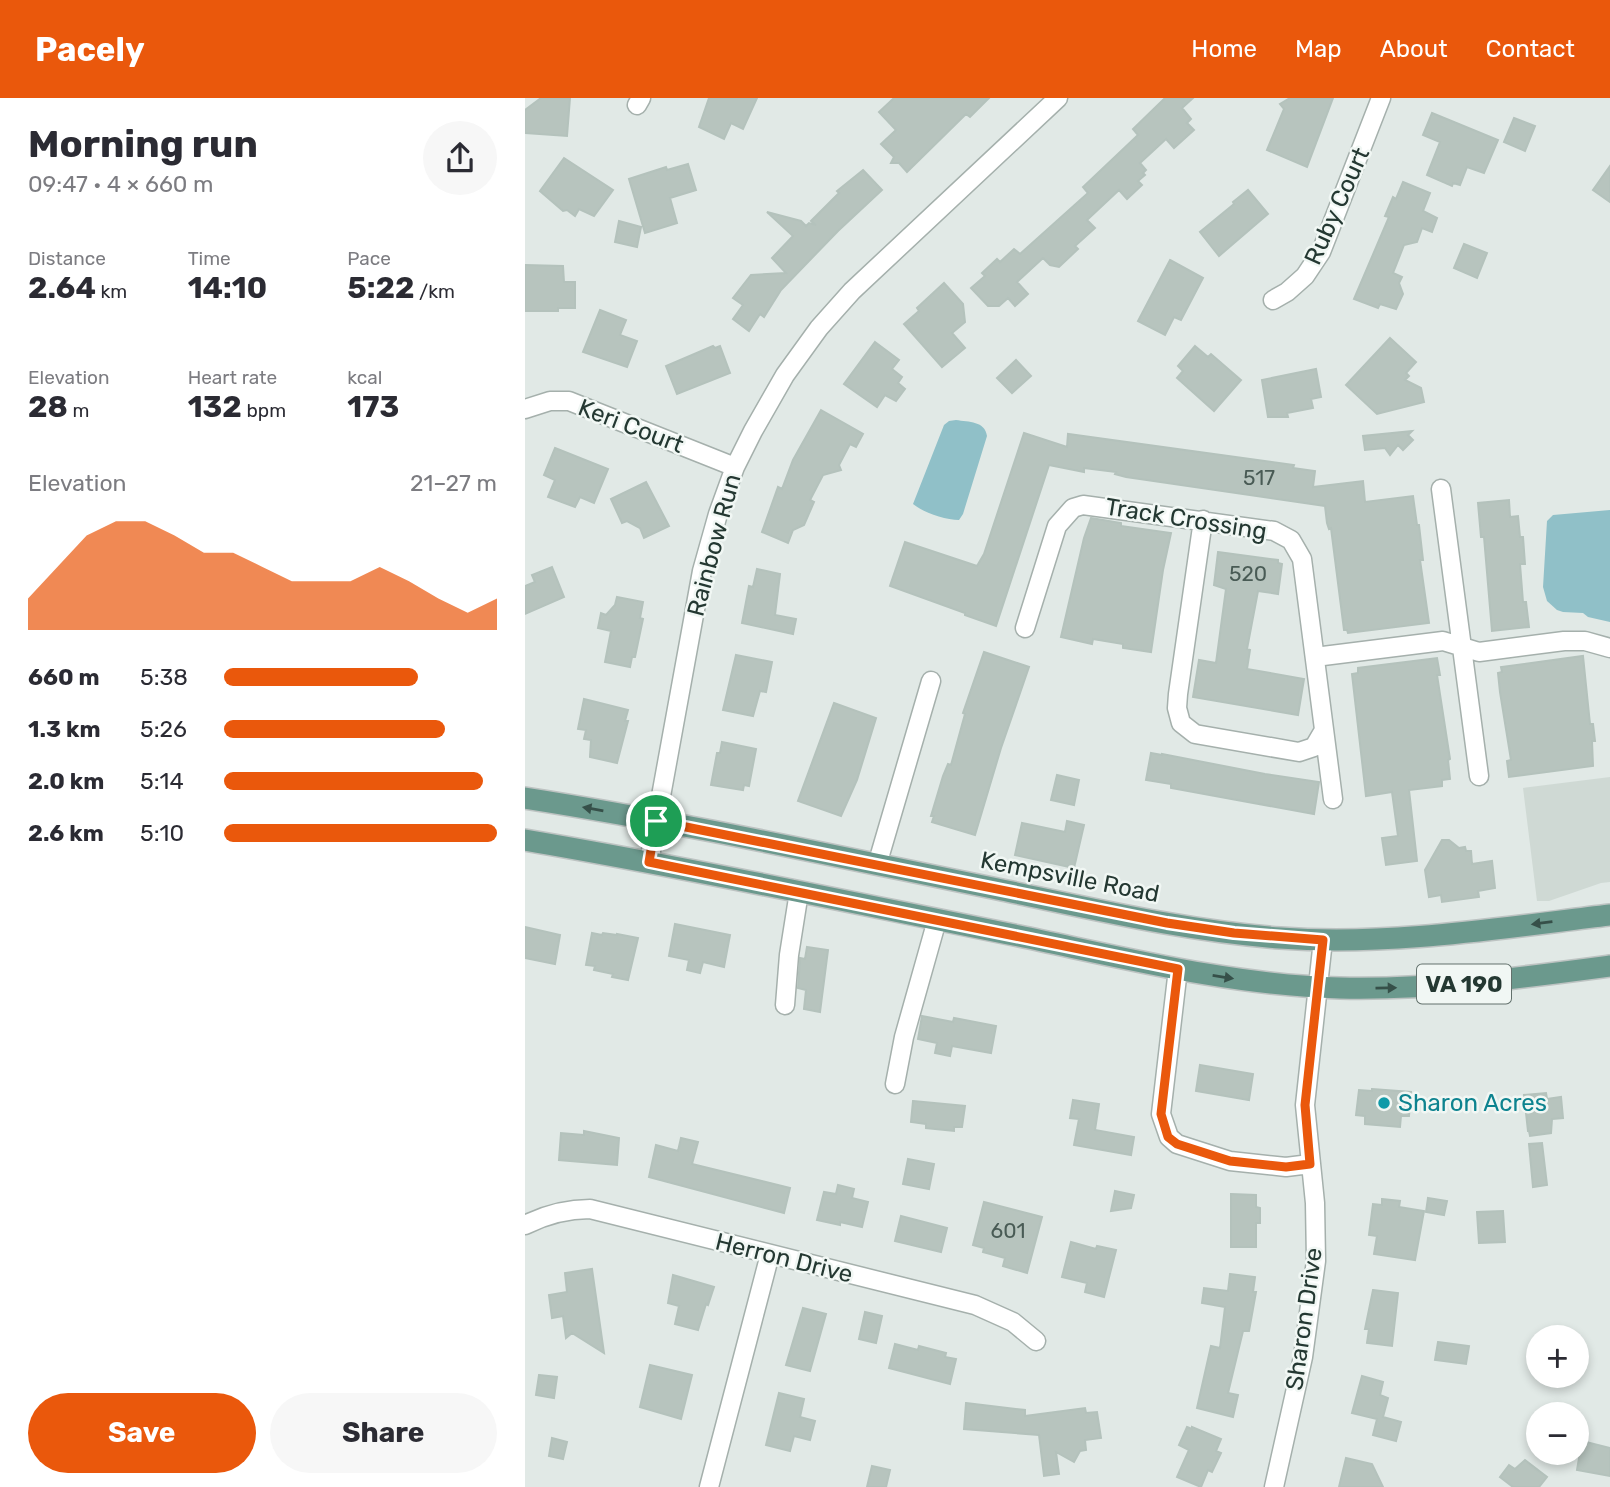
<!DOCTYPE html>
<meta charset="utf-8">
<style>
body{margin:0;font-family:Rubik,sans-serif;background:#f7f7f7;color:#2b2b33;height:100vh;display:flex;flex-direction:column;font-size:26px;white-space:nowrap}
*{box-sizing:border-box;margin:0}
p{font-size:23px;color:#7c7c81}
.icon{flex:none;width:38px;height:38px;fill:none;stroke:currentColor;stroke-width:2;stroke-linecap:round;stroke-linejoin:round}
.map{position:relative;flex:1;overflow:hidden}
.drawer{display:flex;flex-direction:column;background:#fff;width:525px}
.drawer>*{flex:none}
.controls{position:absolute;left:1001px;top:1227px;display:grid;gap:14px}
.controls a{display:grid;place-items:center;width:63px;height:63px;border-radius:50%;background:#fff;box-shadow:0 4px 10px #0003;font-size:35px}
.pin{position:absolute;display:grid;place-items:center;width:60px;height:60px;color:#fff;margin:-30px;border:4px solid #fff;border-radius:50%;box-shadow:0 2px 7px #0007}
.round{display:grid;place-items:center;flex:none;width:74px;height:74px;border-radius:37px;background:#f7f7f7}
.headline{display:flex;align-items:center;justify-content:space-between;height:119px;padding:0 28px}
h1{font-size:38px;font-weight:700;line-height:52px}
.figures{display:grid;grid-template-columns:repeat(3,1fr);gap:10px;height:119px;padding:7px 28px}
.figures div{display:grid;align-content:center}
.figures b{font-size:30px;font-weight:700}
.figures small{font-size:19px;font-weight:400}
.figures p{font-size:19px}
.chart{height:196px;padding:14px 28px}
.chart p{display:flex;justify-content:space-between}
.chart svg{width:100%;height:126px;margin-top:7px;fill:#ea580c;opacity:.7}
.action{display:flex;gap:14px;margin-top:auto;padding:14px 28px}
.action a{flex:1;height:80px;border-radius:42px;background:#ea580c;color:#fff;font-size:28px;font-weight:700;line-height:80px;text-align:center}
.action a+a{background:#f7f7f7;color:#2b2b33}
ul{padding:0 28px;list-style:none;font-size:23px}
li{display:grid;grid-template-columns:112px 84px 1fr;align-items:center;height:52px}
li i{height:18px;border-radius:9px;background:#ea580c}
header{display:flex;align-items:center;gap:42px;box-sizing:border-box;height:98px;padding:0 35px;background:#ea580c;color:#fff}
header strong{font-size:33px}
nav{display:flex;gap:38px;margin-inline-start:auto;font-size:24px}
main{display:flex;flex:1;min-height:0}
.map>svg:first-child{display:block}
.built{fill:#cfd9d4}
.water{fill:#90c0c8}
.building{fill:#b7c4be;stroke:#b4c2bc;stroke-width:2}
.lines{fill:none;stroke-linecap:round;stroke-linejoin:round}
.minor-casing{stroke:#a5b0ac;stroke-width:21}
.major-casing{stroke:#bdc3c2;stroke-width:24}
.minor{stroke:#fff;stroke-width:18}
.major{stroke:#6b998d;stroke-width:21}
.oneway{fill:#365049}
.route-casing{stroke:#fff;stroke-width:14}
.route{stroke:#ea580c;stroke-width:9}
.culture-dot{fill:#0f9aa8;stroke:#f1f7f4;stroke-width:2.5}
.labels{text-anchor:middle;stroke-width:5;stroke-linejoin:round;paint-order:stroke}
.number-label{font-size:21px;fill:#495b55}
.shield{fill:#f1f7f4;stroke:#62716c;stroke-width:2}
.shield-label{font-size:23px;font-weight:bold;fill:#243832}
.street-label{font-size:24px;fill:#243832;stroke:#f1f7f4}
.culture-label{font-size:24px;fill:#0d838f;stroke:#f1f7f4;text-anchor:start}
</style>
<header>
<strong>Pacely</strong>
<nav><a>Home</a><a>Map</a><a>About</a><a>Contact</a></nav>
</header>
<main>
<section class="drawer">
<div class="headline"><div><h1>Morning run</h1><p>09:47 · 4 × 660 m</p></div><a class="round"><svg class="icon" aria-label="share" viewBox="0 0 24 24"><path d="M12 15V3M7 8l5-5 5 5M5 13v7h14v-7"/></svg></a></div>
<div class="figures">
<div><p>Distance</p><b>2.64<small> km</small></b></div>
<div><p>Time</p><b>14:10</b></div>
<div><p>Pace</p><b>5:22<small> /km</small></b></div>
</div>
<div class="figures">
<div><p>Elevation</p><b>28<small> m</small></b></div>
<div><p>Heart rate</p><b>132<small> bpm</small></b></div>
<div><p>kcal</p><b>173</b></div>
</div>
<div class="chart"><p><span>Elevation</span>21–27 m</p>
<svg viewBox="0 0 160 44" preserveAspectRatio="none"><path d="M0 44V33L10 22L20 11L30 6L40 6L50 11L60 17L70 17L80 22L90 27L100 27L110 27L120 22L130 27L140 33L150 38L160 33V44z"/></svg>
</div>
<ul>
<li><b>660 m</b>5:38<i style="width:71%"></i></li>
<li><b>1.3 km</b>5:26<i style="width:81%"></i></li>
<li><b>2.0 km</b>5:14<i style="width:95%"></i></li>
<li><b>2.6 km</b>5:10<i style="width:100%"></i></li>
</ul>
<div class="action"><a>Save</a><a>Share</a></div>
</section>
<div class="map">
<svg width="1085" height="1389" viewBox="0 0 1085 1389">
<rect width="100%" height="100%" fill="#e1e9e6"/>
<!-- built -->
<path class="built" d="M1085 679V784L1076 785 1024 803H1012L998 690Z"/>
<!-- water -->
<path class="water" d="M431 322C444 324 460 323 462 338L438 416 434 422C420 422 399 415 388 406L419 327 424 323Z
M1085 412V524L1063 519 1058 515 1038 514 1032 512 1022 503 1018 489 1022 423 1028 417Z"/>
<!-- building -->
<path class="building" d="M16 0H45L42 38 0 35V12Z
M184 0H232L218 31 206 25 199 41 174 29Z
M369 0H464L445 19 441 16 382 74 374 65H366L369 59 356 46 371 32 354 14Z
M640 0H668L657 10 666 21 662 25 669 32 649 50 641 41 615 65 621 72 618 75 620 77 613 83 617 87 602 101 594 92 562 122 570 130 550 148 553 151 534 169 525 167 518 160 492 184 503 196 490 208 483 200 474 208H463L446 190 460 178 457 175 472 161 475 164 489 151 495 156 563 95 558 89 613 37 608 31Z
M765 0H808L782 69 742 52 759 11 755 6Z
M907 15 973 42 959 75 942 69 935 87 928 85 927 88 902 77 915 44 898 37Z
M989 20 1010 28 1000 53 979 44Z
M39 60 88 92 69 118 54 111 50 118 42 112 38 113 15 93Z
M163 66 171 92 145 100 152 125 120 135 104 81 141 69 142 72Z
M1085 68V104L1068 92Z
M338 72 357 92 313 133 256 192 239 219 235 216 224 233 208 221 218 207 208 200 226 177 261 175 247 160 268 138 242 114 276 123 281 128 284 125 291 127 286 123 314 95 312 93Z
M878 84 905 95 898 113 912 120 907 134 897 130 892 144 879 147 868 175 877 179 874 185 878 196 871 211 855 206 853 210 829 201 864 119 860 118 868 99 871 101Z
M723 92 743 116 694 158 675 134 709 106 708 104Z
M94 123 116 129 112 149 90 144Z
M939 146 962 155 952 180 929 170Z
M645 162 678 180 656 222 649 219 640 237 613 223Z
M0 167 38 168 39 184H50V210H33V213H0Z
M419 185 438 206 440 224 427 235 440 250 417 269 379 226 394 213 392 210Z
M75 212 101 222 95 237 112 243 102 269 58 254Z
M865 240 891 264 881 275 884 278 880 282 896 290 899 304 852 316 821 287Z
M350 244 374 262 367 271 377 279 373 285 380 291 371 303 360 297 352 309 319 286Z
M188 248 190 250 195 248 205 275 152 296 141 268Z
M670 248 683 259 686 256 716 282 689 313 652 280 658 273 653 268Z
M491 262 506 278 487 295 472 280Z
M791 271 796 299 786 301 788 310 762 315 763 319H743L737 282Z
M296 312 338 336 331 349 325 346 314 367 316 372 298 377 285 402 289 404 279 427 268 432 263 445 237 434 253 389 257 391 268 362Z
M887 333 883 337 888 342 878 352 873 347 865 357 860 350 840 352 838 338Z
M499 335 542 349 543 336 769 367 768 370 790 373 788 389 838 383 840 404 888 398 892 427H894L898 462H895L904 525 823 535 822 532H819L806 430 804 431 802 425 800 408 601 379 590 376 591 374 559 370V374L524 367 471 528 440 517V515L365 488 380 444 452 468 459 456Z
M30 350 83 371 69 405 55 399 50 409 23 399 30 382 19 377Z
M121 384 144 428 119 440 115 430 102 423 97 425 86 401Z
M984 402 985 419 993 418 995 439H998L1000 466H995L998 504H1001L1004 529 967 533 959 439H956L953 405Z
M566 420 596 425V428L646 435 638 472 626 554 598 550V546L568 541 567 546 536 539 559 440Z
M693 454 753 462V465L757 466 753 496 733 493 722 551 725 552 722 571 779 581 773 617 668 599 674 562 691 565 701 491 689 487Z
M27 469 39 499 0 516V488L10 484 7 477Z
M232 471 255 476 250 517 271 521 268 536 217 525 224 488 228 489Z
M92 499 118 504 115 520 118 521 110 559H107L105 569 80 564 86 533 73 530 76 515 81 517 90 507Z
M459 554 504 569 476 650 450 737 407 724 409 718H406L418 678 423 666 426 667 440 616 438 615Z
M211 557 247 564 241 594 235 593 228 618 198 612Z
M1058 558 1065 626H1068L1070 643H1067L1068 668 984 679 982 663 986 662 975 594 973 575 977 574 976 569Z
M912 560 915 577H912L925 661 923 662 925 681 917 682V688L884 692 892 763 861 767 857 740 873 738 867 694 841 698 827 576 833 575V570Z
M59 601 103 612 100 623H103L92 665 65 659 66 642 59 641 61 632 53 631Z
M309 605 351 620 332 682 316 718 273 703Z
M197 644 231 651 224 688 219 687 218 692 186 687 192 655H195Z
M626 655 637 657V656L740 676 794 684 789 716 646 690V686L621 682Z
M532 677 554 682 549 707 526 702Z
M542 723 559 727 549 770 490 757 497 725 540 734Z
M917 742H924L934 750 940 749 941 753H946L947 766 967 763 970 790 953 793 954 799 917 804 916 797 904 799 900 772Z
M150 826 205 837 199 869 178 864 175 875 162 872 164 862 144 858Z
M0 829 35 837 30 866 0 860Z
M67 835 77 837 78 835 92 837V836L113 840 103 882 87 879 88 876 69 872 70 868 61 867Z
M282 849 303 852 295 914 279 911 281 892 273 890 275 860 280 861Z
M397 918 428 924 429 920 471 928 466 955 427 948 425 958 410 955 412 945 393 941Z
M675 967 728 976 724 1002 671 993Z
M847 991 886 994 884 1018H876L875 1029 840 1026V1018L831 1017 834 992 847 993Z
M1021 995 1022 1001 1036 999 1038 1020 1027 1021 1026 1035 1005 1038 1004 1033H1003L999 997Z
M548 1002 574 1006 570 1032 609 1039 606 1057 549 1047 554 1021 545 1020Z
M388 1003 440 1008 437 1029H429V1033L401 1030V1026L386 1024Z
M59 1033 94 1040 92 1067 34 1062 36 1035 59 1037Z
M156 1040 173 1044 167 1066 265 1090 259 1115 124 1079 131 1047 153 1053Z
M1017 1045 1022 1087 1008 1089 1004 1046Z
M383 1061 409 1066 404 1091 378 1086Z
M313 1087 329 1091 327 1100 343 1104 337 1129 315 1124V1127L292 1122 299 1094 311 1096Z
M590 1093 609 1097 606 1110 586 1113Z
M706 1096 731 1097V1109L735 1110V1125H731V1149H706Z
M903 1100 922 1103 919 1117 901 1114Z
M857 1101 875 1103 874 1109 899 1113 890 1162 849 1156 852 1138 844 1137 848 1106 857 1107Z
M459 1104 517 1119 502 1175 478 1168 480 1160 458 1154 459 1150 448 1147Z
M978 1113 980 1144 954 1145 952 1114Z
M376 1118 422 1130 416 1154 370 1143Z
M546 1144 571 1151 572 1148 591 1152 579 1199 560 1194 562 1185 537 1179Z
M67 1171 79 1255 47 1235 41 1240 38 1218 27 1220 24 1197 42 1194 40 1175Z
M705 1176 730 1179 728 1194H731L724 1233H718L703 1295 713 1297 708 1319 672 1310 686 1248 695 1250 700 1209 677 1205 679 1190 703 1193Z
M148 1177 189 1189 183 1207 181 1206 173 1232 150 1226 154 1208 143 1205Z
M848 1192 873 1195 867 1248 842 1245 844 1231H840Z
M278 1210 301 1216 285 1273 261 1267Z
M340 1214 357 1218 351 1245 334 1241Z
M913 1244 944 1248 941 1266 910 1262Z
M370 1246 393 1252 394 1248 421 1255 420 1259 431 1261 425 1286 364 1270Z
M125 1267 167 1277 156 1321 115 1309Z
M14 1277 32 1279 29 1300 11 1297Z
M837 1278 858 1284 855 1297 863 1300 858 1319 876 1324 871 1343 848 1337 852 1321 827 1315Z
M254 1295 279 1301 275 1319 290 1323 285 1342 269 1338 265 1353 241 1347Z
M441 1305 500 1312V1318L560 1310 561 1315 572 1314 576 1340 560 1342 561 1352 555 1353 549 1364 531 1354 534 1376 519 1378 514 1337 439 1331Z
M662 1329 667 1331V1329L696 1341 691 1353 696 1355 687 1374 683 1372 676 1389 652 1379 664 1352 654 1347Z
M27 1340 42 1344 38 1361 24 1358Z
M1057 1343 1085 1350V1378L1052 1372Z
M821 1360 847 1366 858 1389H814Z
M1000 1362 1022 1379 1014 1389H988L975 1379 984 1367 990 1371Z
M347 1368 365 1372 361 1389H342Z"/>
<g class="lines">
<!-- minor casing -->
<g class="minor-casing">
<path id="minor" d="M112 7 116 0
M748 202 762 194 780 178 796 154 856 0
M0 311 25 303H44L210 369
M916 391 954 678
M678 422 653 596 652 610 656 625 670 636 774 654 789 649 799 632
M500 530 532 428 548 410 558 407 749 433 766 442 777 461 808 701
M790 559 918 543 954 554 1039 543H1060L1085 550
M124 764 177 473 193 416 210 369 228 333 260 277 294 230 327 193 533 0
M352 767 406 583
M653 871 636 1016 644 1039 652 1046 705 1063 761 1069 785 1066
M260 907 264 857 274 794
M370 986 379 939 412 822
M0 1127C22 1116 41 1111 65 1111L450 1207 488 1224 511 1243
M184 1389 245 1156
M749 1389 778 1259 791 1163 790 1105 780 1007 798 842"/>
</g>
<!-- major casing -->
<g class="major-casing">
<path id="major" d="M0 700C160 725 319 760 477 792 569 811 661 833 755 840 865 848 976 830 1085 817
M0 742C165 770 329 805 494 838 600 860 706 887 815 890 906 892 995 880 1085 868"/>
</g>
<!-- minor -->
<use href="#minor" class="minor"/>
<!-- major -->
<use href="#major" class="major"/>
</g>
<!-- one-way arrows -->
<defs><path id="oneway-solid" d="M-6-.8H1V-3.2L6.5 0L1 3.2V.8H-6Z" transform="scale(1.75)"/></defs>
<g class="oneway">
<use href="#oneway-solid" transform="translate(68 711) rotate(-170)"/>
<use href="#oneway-solid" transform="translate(1017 825) rotate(173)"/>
<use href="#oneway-solid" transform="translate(698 879) rotate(9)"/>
<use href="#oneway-solid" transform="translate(861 890) rotate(-1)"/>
</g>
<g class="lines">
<!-- route casing -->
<g class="route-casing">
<path id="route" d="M131 723 642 825 709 835 798 842 780 1007 785 1066 761 1069 705 1063 652 1046 643 1039 636 1016 653 871 124 764Z"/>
</g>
<!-- route -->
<use href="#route" class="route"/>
</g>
<!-- markers -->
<circle class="culture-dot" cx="859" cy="1005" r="7"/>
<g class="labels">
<!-- number labels -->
<g class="number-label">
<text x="734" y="387">517</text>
<text x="723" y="483">520</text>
<text x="483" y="1140">601</text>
</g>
<!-- shield labels -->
<rect class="shield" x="892" y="866.5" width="94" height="39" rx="5"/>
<g class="shield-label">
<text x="939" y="894">VA 190</text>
</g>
<!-- street labels -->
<g class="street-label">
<text transform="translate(812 108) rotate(-66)" y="8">Ruby Court</text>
<text transform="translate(106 328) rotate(21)" y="8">Keri Court</text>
<text transform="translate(661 421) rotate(9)" y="8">Track Crossing</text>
<text transform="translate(189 447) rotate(-75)" y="8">Rainbow Run</text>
<text transform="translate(545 779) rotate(11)" y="8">Kempsville Road</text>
<text transform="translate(259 1160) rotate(14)" y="8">Herron Drive</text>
<text transform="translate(779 1221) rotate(-82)" y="8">Sharon Drive</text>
</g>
<!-- culture labels -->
<g class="culture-label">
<text x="873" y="1013">Sharon Acres</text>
</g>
</g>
</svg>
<div class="controls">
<a>+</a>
<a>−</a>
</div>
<div class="pin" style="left:131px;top:723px;background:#1e9e55"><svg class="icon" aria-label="arrive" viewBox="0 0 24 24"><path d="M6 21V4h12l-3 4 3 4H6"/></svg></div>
</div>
</main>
